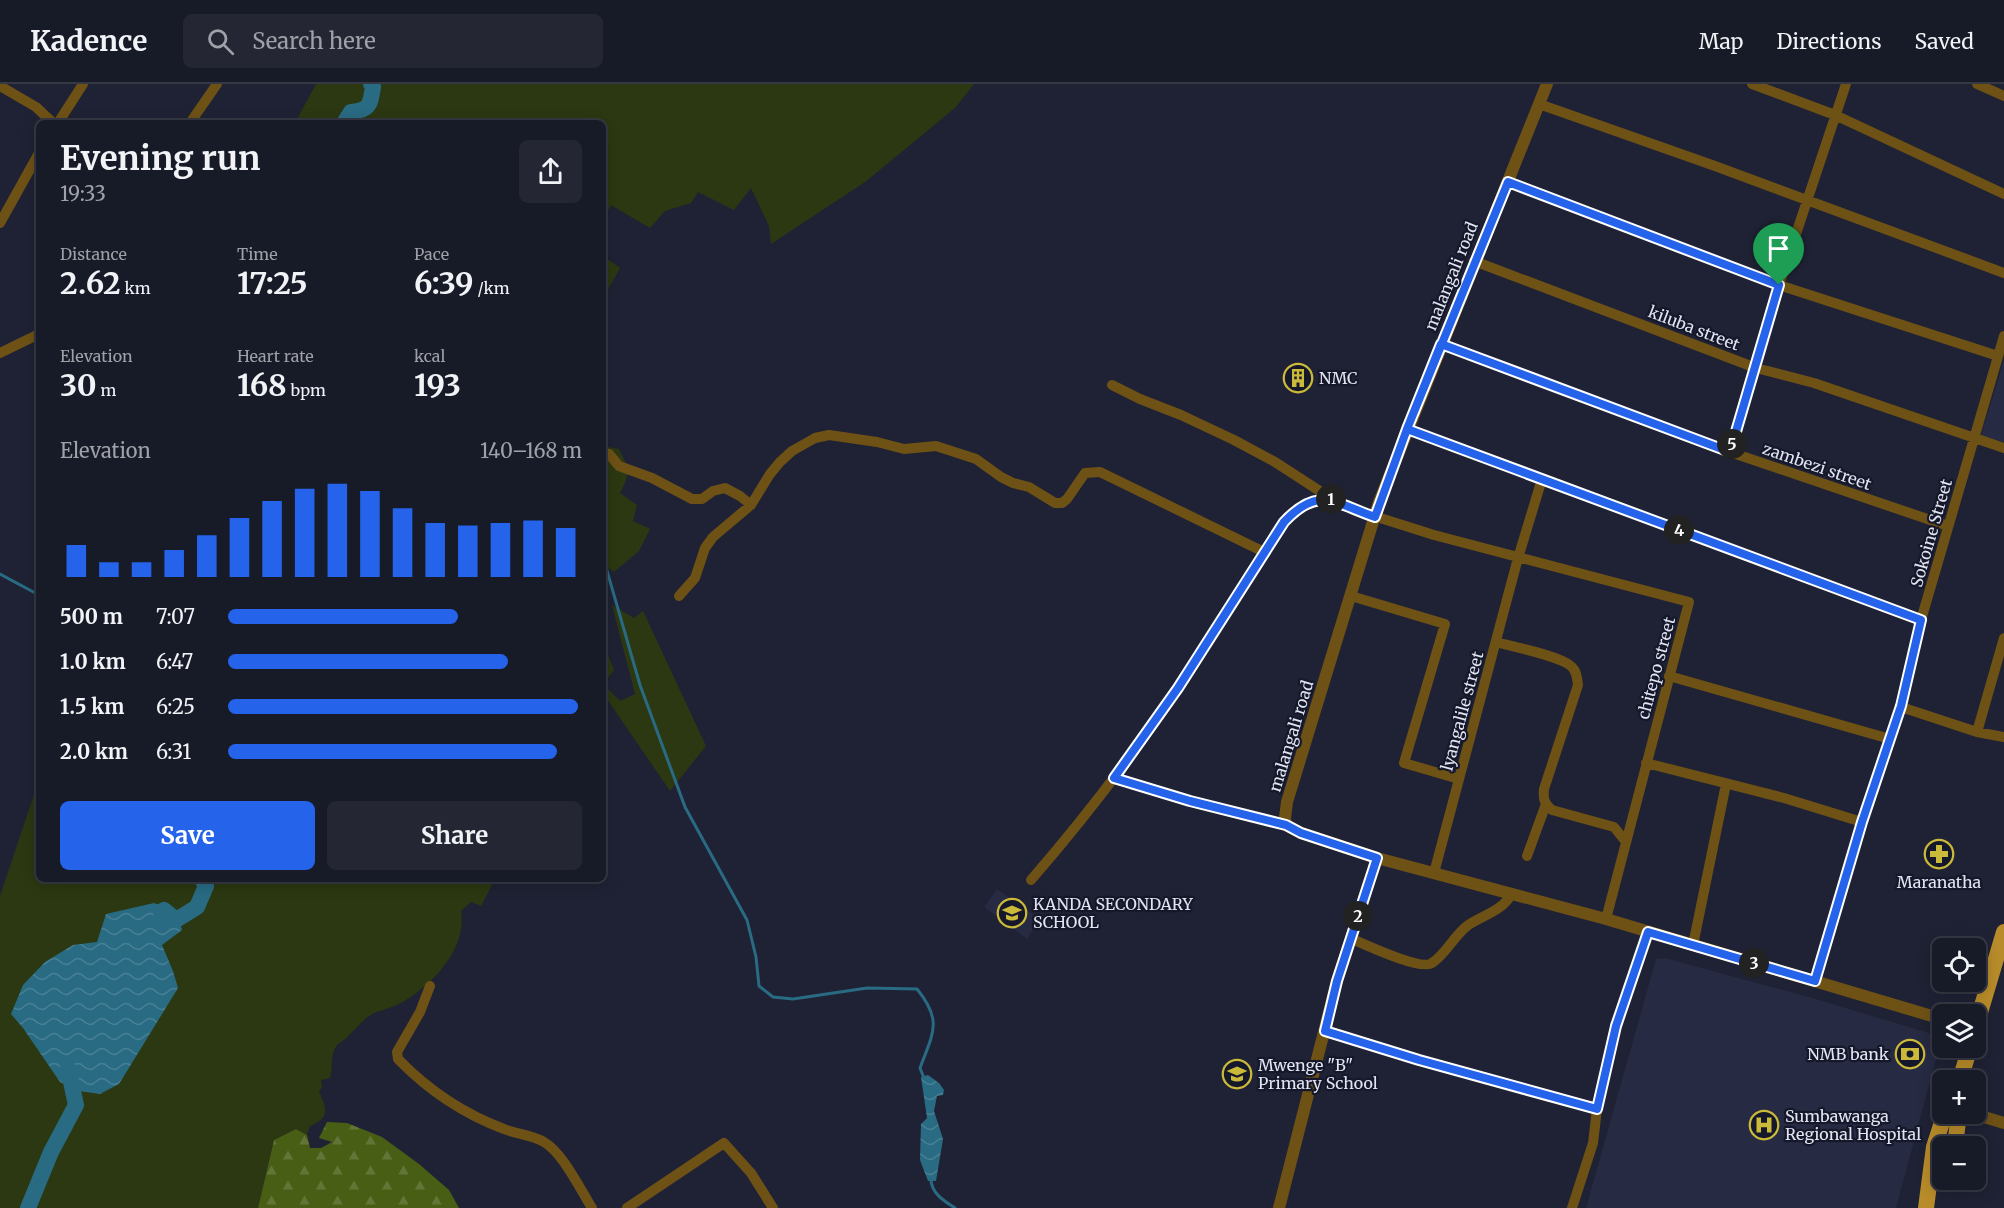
<!DOCTYPE html>
<meta charset="utf-8">
<style>
body{margin:0;font-family:Merriweather,serif;background:#242733;color:#f1f3f6;height:100vh;display:flex;flex-direction:column;font-size:22px;white-space:nowrap}
*{box-sizing:border-box;margin:0}
p{font-size:20px;color:#9ea1a7}
.icon{flex:none;width:33px;height:33px;fill:none;stroke:currentColor;stroke-width:2;stroke-linecap:round;stroke-linejoin:round}
.map{position:relative;flex:1;overflow:hidden}
.side{position:absolute;left:36px;top:36px;width:570px;height:762px;display:flex;flex-direction:column;background:#171a27;border-radius:9px;box-shadow:0 3px 15px #0003,0 0 0 2px #363844}
.side>*{flex:none}
.buttons{position:absolute;left:1932px;top:854px;display:grid;gap:12px}
.buttons a{display:grid;place-items:center;width:54px;height:54px;border-radius:9px;background:#171a27;box-shadow:0 3px 15px #0003,0 0 0 2px #363844;font-size:30px}
.pin{position:absolute;display:grid;place-items:center;width:51px;height:51px;color:#fff;margin:-62px -26px;border-radius:50% 50% 50% 0;rotate:-45deg;box-shadow:0 0 6px #0007}
.pin .icon{rotate:45deg}
.km{position:absolute;width:30px;height:30px;margin:-15px;border-radius:50%;background:#222;color:#fff;font-size:16px;line-height:30px;text-align:center}
.round{display:grid;place-items:center;flex:none;width:63px;height:63px;border-radius:9px;background:#242733}
.head{display:flex;align-items:center;justify-content:space-between;height:102px;padding:0 24px}
h1{font-size:33px;font-weight:700;line-height:45px}
.figures{display:grid;grid-template-columns:repeat(3,1fr);gap:9px;height:102px;padding:6px 24px}
.figures div{display:grid;align-content:center}
.figures b{font-size:30px;font-weight:700}
.figures small{font-size:16px;font-weight:400}
.figures p{font-size:16px}
.chart{height:168px;padding:12px 24px}
.chart p{display:flex;justify-content:space-between}
.chart svg{width:100%;height:108px;margin-top:6px;stroke:#2563eb;stroke-width:6}
.cta{display:flex;gap:12px;margin-top:auto;padding:12px 24px}
.cta a{flex:1;height:69px;border-radius:9px;background:#2563eb;color:#fff;font-size:24px;font-weight:700;line-height:69px;text-align:center}
.cta a+a{background:#242733;color:#f1f3f6}
ul{padding:0 24px;list-style:none;font-size:20px}
li{display:grid;grid-template-columns:96px 72px 1fr;align-items:center;height:45px}
li i{height:15px;border-radius:8px;background:#2563eb}
header{display:flex;align-items:center;gap:36px;box-sizing:border-box;height:84px;padding:0 30px;background:#171a27;border-bottom:2px solid #363844}
header strong{font-size:28px}
nav{display:flex;gap:33px;margin-inline-start:auto;font-size:21px}
.search{width:420px;height:54px;background:#242733;display:flex;align-items:center;gap:15px;box-sizing:border-box;padding:0 21px;border-radius:9px;color:#9ea1a7;font-size:22px}
.map>svg:first-child{display:block}
.built{fill:#262a42}
.green{fill:#2b3811}
.forest{fill:url(#forest-firs)}
.water{fill:url(#water-waves)}
.lines{fill:none;stroke-linecap:round;stroke-linejoin:round}
.stream{stroke:#296b83;stroke-width:3}
.river{stroke:#296b83;stroke-width:16}
.minor{stroke:#6e5115;stroke-width:10}
.tertiary{stroke:#6e5115;stroke-width:12}
.trunk{stroke:#b88c2a;stroke-width:16}
.route-casing{stroke:#fff;stroke-width:12}
.route{stroke:#2563eb;stroke-width:8}
.labels{text-anchor:middle;stroke-width:4.5;stroke-linejoin:round;paint-order:stroke}
.street-label{font-size:16px;fill:#e2e5f1;stroke:#15182a}
.poi-label{font-size:16px;fill:#e2e5f1;stroke:#15182a;text-anchor:start}
</style>
<header>
<strong>Kadence</strong>
<div class="search"><svg class="icon" aria-label="search" viewBox="0 0 24 24"><circle cx="10" cy="10" r="6"/><path d="M15 15l6 6"/></svg>Search here</div>
<nav><a>Map</a><a>Directions</a><a>Saved</a></nav>
</header>
<div class="map">
<svg width="2004" height="1124" viewBox="0 0 2004 1124">
<defs>
<pattern id="forest-firs" width="22" height="20" patternUnits="userSpaceOnUse" patternTransform="scale(1.5)"><rect width="22" height="20" fill="#485e14"/><path d="M5 1l3.5 6h-7zM16 11l3.5 6h-7z" fill="#627537"/></pattern>
<pattern id="water-waves" width="16" height="10" patternUnits="userSpaceOnUse" patternTransform="scale(1.5)"><rect width="16" height="10" fill="#296b83"/><path d="M0 5q4-4 8 0t8 0" fill="none" stroke="#488095"/></pattern>
</defs>
<rect width="100%" height="100%" fill="#1f2234"/>
<!-- built -->
<path class="built" d="M2004 276V358L1981 352Z
M997 805 1040 835 1027 855 984 823Z
M1665 874 1809 913 1942 953 1896 1124H1586L1656 875Z"/>
<!-- green -->
<path class="green" d="M316 0H974L955 24 865 98 771 160 769 142 751 104 734 126 698 108 691 119 665 127 650 144 611 121 603 136V39H295Z
M603 172 620 184 603 214Z
M603 362 619 365C629 385 631 388 620 409L637 421 633 437 650 445 639 467 614 488 603 480Z
M612 521 634 534 643 527 706 662 670 707 607 615 603 614V600L620 617 635 610Z
M603 559 614 586 603 600Z
M39 696V795H495L481 822 471 818 461 827C468 865 430 904 399 920 389 925 378 926 369 932 361 938 356 945 349 951 346 955 342 957 338 960 329 970 334 982 330 994L321 996 322 1003 319 1008C327 1025 330 1034 310 1042L307 1051 296 1045 274 1056 258 1124H0V812Z"/>
<!-- forest -->
<path class="forest" d="M327 1038 347 1039 382 1053 419 1080 449 1106 459 1124H258L274 1056 296 1045 307 1051 310 1064H321L332 1058 319 1054Z"/>
<!-- water -->
<path class="water" d="M154 819 177 828 182 846 162 861 173 887 178 904 119 1000 100 1010 79 1007 60 998 23 944 11 930 23 901 45 878 73 861 97 858 106 830Z
M928 991 939 999 944 1006 943 1011 937 1012 934 1027 943 1055 936 1097H928L920 1076 921 1040 927 1034 921 993Z"/>
<g class="lines">
<!-- stream -->
<path class="stream" d="M603 473 640 601 685 723 747 836 756 873 759 902 773 913 793 915 867 904 917 905C943 937 933 949 920 984L924 994
M0 490 39 511
M931 1095C931 1109 944 1117 955 1124"/>
<!-- river -->
<path class="river" d="M344 39 351 28C370 26 370 21 373 3L371 0
M161 828 164 826 176 836 197 823 206 802 202 795
M28 1124 51 1068 76 1021 68 984"/>
<!-- minor -->
<path class="minor" d="M1752 0 1835 31 2004 110
M1977 0 2004 12
M0 2 36 23 53 39
M1539 20 1715 82 2004 189
M58 39 83 0
M190 39 217 0
M1507 98 1779 201 1998 272
M0 139 39 69
M1474 177 1756 284 1814 299 2004 364
M1441 260 1730 368 1948 442
M0 269 39 250
M1112 301 1140 315 1181 331 1234 356 1275 378 1332 415 1358 427 1434 451 1689 518 1606 835
M1407 345 1921 536
M1730 368 1779 201 1846 0
M603 369 609 370 619 382 652 394 692 415H702L713 407 725 404 740 412 751 421
M679 512 695 494 705 464 713 453 751 421 770 390 780 378 792 367 815 354 829 351 877 358 904 365 936 362 976 375 1001 393 1013 399 1029 403 1055 419H1062L1067 415 1085 389 1100 388 1264 468
M1351 512 1445 540 1404 679 1459 695
M1496 558C1513 563 1562 572 1572 583 1577 588 1577 594 1578 601L1544 705C1543 715 1544 719 1552 726L1614 743 1626 758
M1669 592 1890 655
M1901 623 1977 648 2004 653
M1977 648 2004 554
M1646 679 1784 714 1862 738
M1114 694 1190 717 1286 741
M1527 772 1546 720
M1434 789 1518 474 1542 395
M1031 796C1084 735 1133 671 1178 604 1215 549 1248 493 1284 438 1301 420 1307 418 1332 415
M1350 854C1364 860 1421 887 1432 879 1446 870 1453 853 1467 842 1481 832 1502 827 1511 811
M1693 861 1726 700
M1815 897 1862 738 1901 623 1921 536 2004 252
M430 902 420 928 397 968 398 975C428 1006 464 1030 504 1045 516 1050 533 1051 544 1058 563 1069 580 1105 592 1124
M1325 947 1419 976 1597 1025
M627 1124 724 1059 751 1089 773 1124
M1572 1124 1593 1059 1597 1025 1616 942 1648 848"/>
<!-- tertiary -->
<path class="tertiary" d="M1547 0 1379 418 1287 718 1285 734 1286 741 1301 749 1377 774 1606 835 1942 935
M1971 1029 2004 1039
M1279 1124 1337 897 1377 774"/>
<!-- trunk -->
<path class="trunk" d="M1976 942 2004 848
M1960 996 1970 963
M1955 1062 1959 1029
M1926 1124 1934 1063 1945 1029"/>
</g>
<g class="lines">
<!-- route casing -->
<g class="route-casing">
<path id="route" d="M1779 201 1508 98 1407 345 1375 433C1334 419 1319 401 1284 438L1178 604 1114 694 1190 717 1286 741 1301 749 1377 774 1337 897 1325 947 1419 976 1597 1025 1616 942 1648 848 1815 897 1862 738 1901 622 1921 536 1407 345 1441 260 1730 368 1779 201"/>
</g>
<!-- route -->
<use href="#route" class="route"/>
</g>
<!-- icons -->
<defs>
<g id="building-ring" transform="scale(1.5)"><circle r="9.5" fill="#15182a" stroke="#cbb939" stroke-width="1.5"/><path d="M-4-6H4V6H1V3H-1V6H-4ZM-2.5-4.3h1.7v1.8h-1.7ZM.8-4.3h1.7v1.8H.8ZM-2.5-1h1.7V.8h-1.7ZM.8-1h1.7V.8H.8Z" fill="#cbb939"/></g>
<g id="pharmacy-ring" transform="scale(1.5)"><circle r="9.5" fill="#15182a" stroke="#cbb939" stroke-width="1.5"/><path d="M-2-6h4v4h4v4h-4v4h-4v-4h-4v-4h4Z" fill="#cbb939"/></g>
<g id="school-ring" transform="scale(1.5)"><circle r="9.5" fill="#15182a" stroke="#cbb939" stroke-width="1.5"/><path d="M0-5L7-2L0 1L-7-2ZM-4 1L0 2.5L4 1V4Q0 6-4 4Z" fill="#cbb939"/></g>
<g id="bank-ring" transform="scale(1.5)"><circle r="9.5" fill="#15182a" stroke="#cbb939" stroke-width="1.5"/><path d="M-6-4H6V4H-6ZM0-2.3a2.3 2.3 0 1 0 0 4.6a2.3 2.3 0 1 0 0-4.6Z" fill="#cbb939"/></g>
<g id="hospital-ring" transform="scale(1.5)"><circle r="9.5" fill="#15182a" stroke="#cbb939" stroke-width="1.5"/><path d="M-5-5h3v3.5h4V-5h3V5h-3V1.5h-4V5h-3Z" fill="#cbb939"/></g>
</defs>
<g fill-rule="evenodd">
<use href="#building-ring" x="1298" y="294"/>
<use href="#pharmacy-ring" x="1939" y="770"/>
<use href="#school-ring" x="1012" y="829"/>
<use href="#bank-ring" x="1910" y="970"/>
<use href="#school-ring" x="1237" y="990"/>
<use href="#hospital-ring" x="1764" y="1041"/>
</g>
<g class="labels">
<!-- street labels -->
<g class="street-label">
<text transform="translate(1451 192) rotate(-68)" y="6">malangali road</text>
<text transform="translate(1694 244) rotate(21)" y="6">kiluba street</text>
<text transform="translate(1817 382) rotate(19)" y="6">zambezi street</text>
<text transform="translate(1931 449) rotate(-74)" y="6">Sokoine Street</text>
<text transform="translate(1656 584) rotate(-75)" y="6">chitepo street</text>
<text transform="translate(1462 627) rotate(-75)" y="6">lyangalile street</text>
<text transform="translate(1291 652) rotate(-73)" y="6">malangali road</text>
</g>
<!-- poi labels -->
<g class="poi-label">
<text x="1319" y="300">NMC</text>
<text x="1939" y="804" text-anchor="middle">Maranatha</text>
<text x="1033" y="826">KANDA SECONDARY<tspan x="1033" dy="18">SCHOOL</tspan></text>
<text x="1889" y="976" text-anchor="end">NMB bank</text>
<text x="1258" y="987">Mwenge "B"<tspan x="1258" dy="18">Primary School</tspan></text>
<text x="1785" y="1038">Sumbawanga<tspan x="1785" dy="18">Regional Hospital</tspan></text>
</g>
</g>
</svg>
<div class="buttons">
<a><svg class="icon" aria-label="locate" viewBox="0 0 24 24"><circle cx="12" cy="12" r="6"/><path d="M12 2v4M12 18v4M2 12h4M18 12h4"/></svg></a>
<a><svg class="icon" aria-label="layers" viewBox="0 0 24 24"><path d="M12 4l9 5-9 5-9-5zM3 14l9 5 9-5"/></svg></a>
<a>+</a>
<a>−</a>
</div>
<div class="pin" style="left:1779px;top:201px;background:#1e9e55"><svg class="icon" aria-label="arrive" viewBox="0 0 24 24"><path d="M6 21V4h12l-3 4 3 4H6"/></svg></div>
<b class="km" style="left:1331px;top:415px">1</b>
<b class="km" style="left:1358px;top:832px">2</b>
<b class="km" style="left:1754px;top:879px">3</b>
<b class="km" style="left:1679px;top:446px">4</b>
<b class="km" style="left:1732px;top:360px">5</b>
<section class="side">
<div class="head"><div><h1>Evening run</h1><p>19:33</p></div><a class="round"><svg class="icon" aria-label="share" viewBox="0 0 24 24"><path d="M12 15V3M7 8l5-5 5 5M5 13v7h14v-7"/></svg></a></div>
<div class="figures">
<div><p>Distance</p><b>2.62<small> km</small></b></div>
<div><p>Time</p><b>17:25</b></div>
<div><p>Pace</p><b>6:39<small> /km</small></b></div>
</div>
<div class="figures">
<div><p>Elevation</p><b>30<small> m</small></b></div>
<div><p>Heart rate</p><b>168<small> bpm</small></b></div>
<div><p>kcal</p><b>193</b></div>
</div>
<div class="chart"><p><span>Elevation</span>140–168 m</p>
<svg viewBox="0 0 160 44" preserveAspectRatio="none"><path d="M5 44V31M15 44V38M25 44V38M35 44V33M45 44V27M55 44V20M65 44V13M75 44V8M85 44V6M95 44V9M105 44V16M115 44V22M125 44V23M135 44V22M145 44V21M155 44V24"/></svg>
</div>
<ul>
<li><b>500 m</b>7:07<i style="width:65%"></i></li>
<li><b>1.0 km</b>6:47<i style="width:79%"></i></li>
<li><b>1.5 km</b>6:25<i style="width:99%"></i></li>
<li><b>2.0 km</b>6:31<i style="width:93%"></i></li>
</ul>
<div class="cta"><a>Save</a><a>Share</a></div>
</section>
</div>
